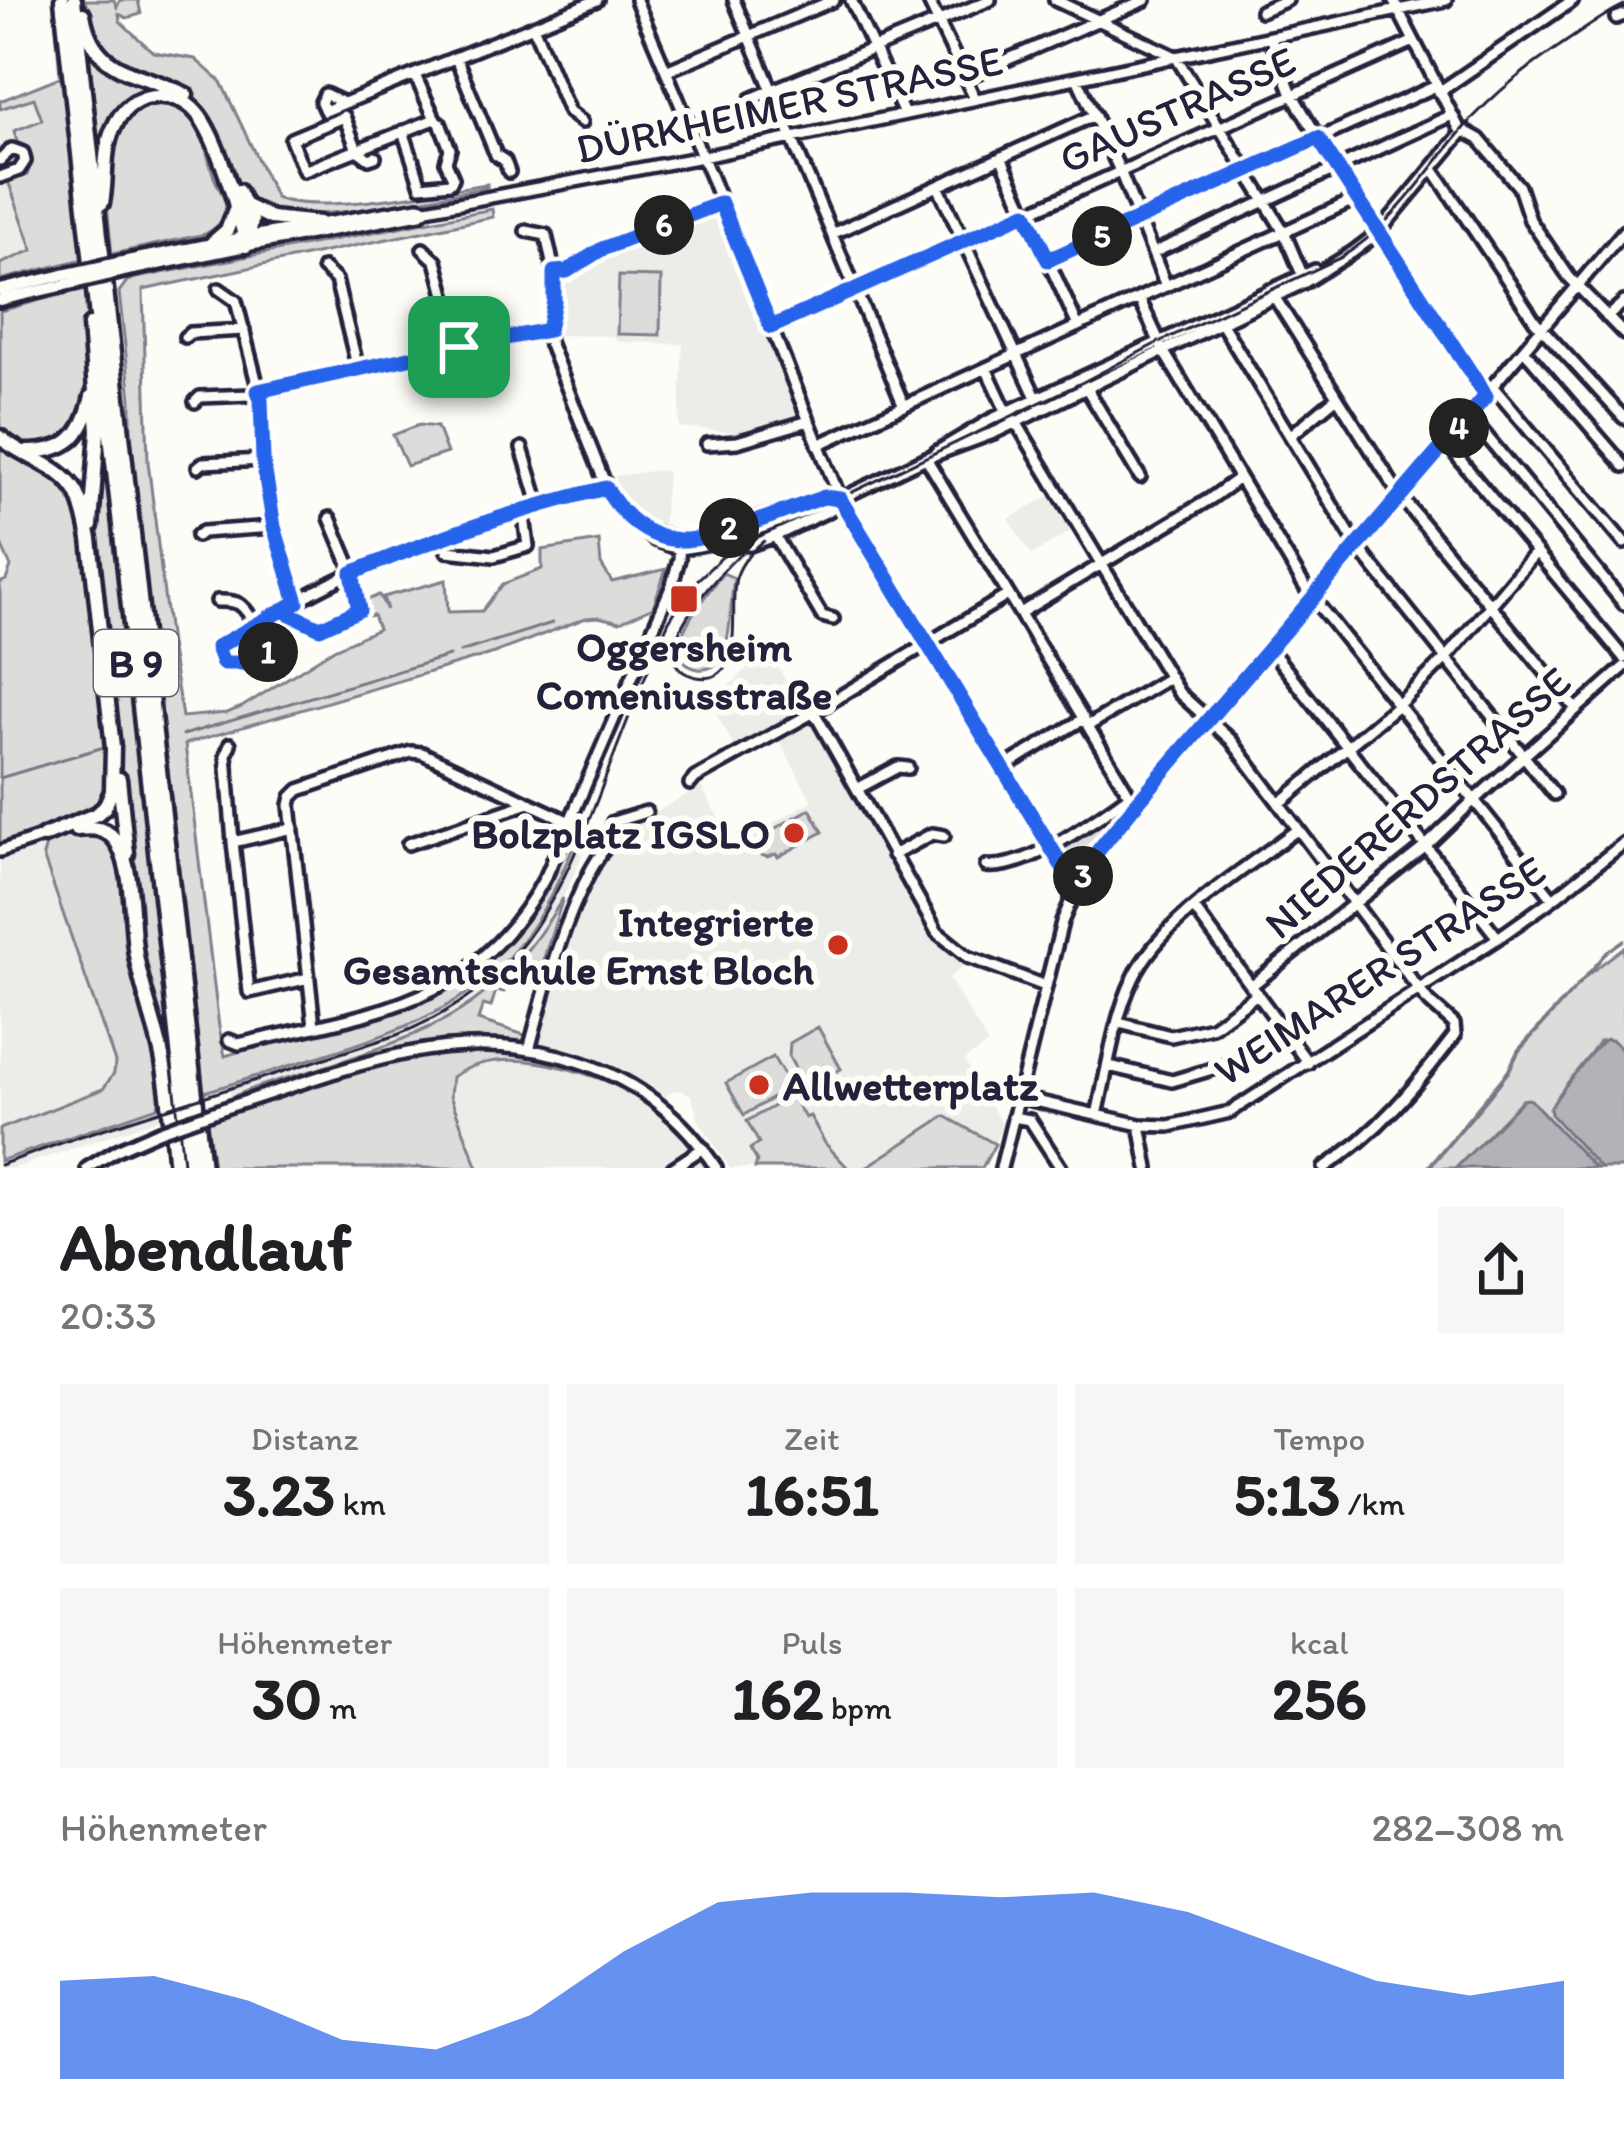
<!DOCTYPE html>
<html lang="de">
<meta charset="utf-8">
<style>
body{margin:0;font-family:Itim,sans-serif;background:#f6f6f6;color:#202124;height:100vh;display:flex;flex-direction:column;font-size:45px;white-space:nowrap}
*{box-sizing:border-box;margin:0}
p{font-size:39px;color:#757577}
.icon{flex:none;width:66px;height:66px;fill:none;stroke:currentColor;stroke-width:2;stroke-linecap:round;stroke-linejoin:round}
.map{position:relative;height:1168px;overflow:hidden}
.sheet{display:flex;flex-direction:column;background:#fff;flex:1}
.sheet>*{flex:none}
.pin{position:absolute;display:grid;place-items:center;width:102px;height:102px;color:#fff;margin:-51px;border-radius:24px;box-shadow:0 6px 18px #0006}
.km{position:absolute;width:60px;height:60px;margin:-30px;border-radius:50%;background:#222;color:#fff;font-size:33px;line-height:60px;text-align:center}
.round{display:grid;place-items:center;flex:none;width:126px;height:126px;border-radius:0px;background:#f6f6f6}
.head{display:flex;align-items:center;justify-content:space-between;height:204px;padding:0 60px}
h1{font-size:66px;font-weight:700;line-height:90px}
.figures{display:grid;grid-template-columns:repeat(3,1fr);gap:18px;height:204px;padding:12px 60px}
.figures div{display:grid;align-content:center;border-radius:0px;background:#f6f6f6;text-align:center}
.figures b{font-size:60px;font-weight:700}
.figures small{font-size:33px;font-weight:400}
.figures p{font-size:33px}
.chart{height:336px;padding:24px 60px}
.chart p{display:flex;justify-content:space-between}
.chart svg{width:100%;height:216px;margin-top:12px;fill:#2563eb;opacity:.7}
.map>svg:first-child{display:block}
.built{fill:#ecece9}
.green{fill:#dddcdb;stroke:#807f8b;stroke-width:3}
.water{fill:#b2b2b7;stroke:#787885;stroke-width:3}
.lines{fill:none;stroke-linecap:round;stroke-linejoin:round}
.stream{stroke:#787885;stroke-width:3}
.minor-casing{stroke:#22223b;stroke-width:18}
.major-casing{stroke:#22223b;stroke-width:20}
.highway-casing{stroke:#22223b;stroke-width:21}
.minor{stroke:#fdfcf7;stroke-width:9}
.major{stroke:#fdfcf7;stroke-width:10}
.highway{stroke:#fdfcf7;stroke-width:12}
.tram{stroke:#22223b;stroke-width:3}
.rail{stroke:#22223b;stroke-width:3}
.minor-bridge-casing{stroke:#22223b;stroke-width:18;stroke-linecap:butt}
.major-bridge-casing{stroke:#22223b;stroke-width:20;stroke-linecap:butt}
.minor-bridge{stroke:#fdfcf7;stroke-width:9}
.major-bridge{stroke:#fdfcf7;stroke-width:10}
.route-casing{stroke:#fff;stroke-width:24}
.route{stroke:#2563eb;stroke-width:15}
.poi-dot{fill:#c8321e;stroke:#fdfcf7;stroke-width:4.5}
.labels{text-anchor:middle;stroke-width:12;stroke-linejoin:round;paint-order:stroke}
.shield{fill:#fdfcf7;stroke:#646373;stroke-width:3}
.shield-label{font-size:39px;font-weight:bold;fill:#22223b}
.street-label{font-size:42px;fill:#22223b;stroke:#fdfcf7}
.poi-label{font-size:42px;font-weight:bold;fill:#22223b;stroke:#fdfcf7;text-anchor:end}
</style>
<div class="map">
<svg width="1624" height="1168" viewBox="0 0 1624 1168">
<rect width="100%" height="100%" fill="#fdfcf7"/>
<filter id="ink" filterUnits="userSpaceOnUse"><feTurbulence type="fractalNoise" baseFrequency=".00833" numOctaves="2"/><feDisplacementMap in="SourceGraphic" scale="24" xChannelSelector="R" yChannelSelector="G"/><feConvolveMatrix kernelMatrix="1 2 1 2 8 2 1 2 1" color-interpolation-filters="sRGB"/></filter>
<g filter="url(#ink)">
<!-- built -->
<path class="built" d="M34 97 42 121 29 148 32 162 27 175 8 182 33 250 0 264V109Z
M718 212 803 421 743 433 679 427 683 344 618 342 614 336 558 335 556 333 557 311 568 278 585 263 617 248Z
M653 471H667L663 528 646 520 633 508 620 493 615 476Z
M1052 494 1074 529 1031 555 1009 519Z
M763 651 771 654 786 681 780 685 788 698 794 696 802 712 736 750 708 698 736 680Z
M812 721 933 936 967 963 949 978 988 1044 964 1060 1002 1124 995 1144 945 1116 865 1168H848L825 1143 810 1116 751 1150 757 1161 755 1168H730L699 1121 691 1095 683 1091 674 1090 665 1097 652 1086 610 1066 535 1043 570 925 595 872 618 833 701 787 734 845 812 801 778 739Z
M581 829 592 833 563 898 533 946 492 989 437 1026 400 1042 230 1097 228 1085 394 1032 430 1017 485 980 509 957 537 920 554 891Z
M37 834 115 1062 114 1073 103 1089 0 1129V847Z
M508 1060 574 1070 629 1089 657 1107 695 1148 705 1168H478L450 1096 452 1076 462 1070Z
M158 1107 159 1119 15 1168H0V1161Z"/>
<!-- green -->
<path class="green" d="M54 0H57L83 259 0 280V264L33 250 8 181 27 175 32 162 29 148 17 142 14 131 42 120 34 98 0 109V101L60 77Z
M85 0H114L117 7 120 0H138L141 14 127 18 119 14 120 21 153 52 195 59 221 82 276 198C320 215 437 191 487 184V187C437 196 312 225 267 210 251 204 242 195 235 179 223 151 214 108 186 92 155 74 110 71 92 36 87 27 87 11 85 0Z
M88 45 98 53 169 86 137 100 100 155Z
M155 102C202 103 202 142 214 177 218 188 229 202 225 214 222 223 213 230 205 234L112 254C107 204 92 119 155 102Z
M492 209 493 217 143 290 148 462 170 644 182 717 227 713 242 707 334 649 378 629 373 615 368 616 363 602 379 595 387 610 383 597 446 580 448 612 482 611 503 584 542 569V550L599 541 601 564 612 582 666 569 653 607 620 622 598 617 586 618 494 653 185 744 219 1027 225 1056C294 1034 366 1026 432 998 500 970 547 896 575 831L581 829C562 875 542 922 508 958 456 1013 390 1034 320 1056 281 1068 243 1081 204 1092L131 442V399L119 292 127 281 136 278Z
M619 276 661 277 660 335 617 334Z
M85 288C86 332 106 443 41 446 23 447 11 443 0 428V311Z
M419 425 437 427 447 453 407 466 393 435Z
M103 435 143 762 174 1054 144 969 136 907 97 552V490Z
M0 448C33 471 64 469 80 512L110 778 101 808 80 820 0 847V583L6 580 11 567 0 542Z
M723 573 734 578C730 603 732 629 724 653 715 678 679 673 680 646 681 624 710 590 723 573Z
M1129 798 1133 804 1076 885 1052 847Z
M810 809 823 832 778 857 776 854 767 857 761 855 758 846 767 838 765 834Z
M83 830 109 839 119 854 126 941 141 1008 156 1046 161 1087 158 1107 0 1161V1129L103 1089 114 1073 115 1062 43 856 46 844 53 839Z
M563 898 542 964 526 959 520 977 510 974 504 992 496 990 491 1007 483 1005 478 1020 528 1036 521 1042C418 1031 327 1068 230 1098 256 1085 289 1078 318 1069 436 1030 496 1010 563 898Z
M1624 947V1052L1613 1040 1599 1041 1583 1067 1586 1151 1600 1168H1595L1531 1100H1522L1456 1168H1427L1508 1071 1518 1050 1586 976Z
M818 1027 841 1069 806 1088 789 1057 790 1043Z
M466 1052C525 1053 576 1062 629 1089 577 1070 503 1042 452 1077L450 1096 478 1168H213L207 1121C291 1094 376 1058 466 1052Z
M773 1057 791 1087 744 1115 726 1083Z
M792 1096 805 1118 810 1116 825 1143 848 1168H755L757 1161 750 1149 759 1143 747 1121Z
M945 1116 995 1144 982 1168H865Z"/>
<!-- water -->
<path class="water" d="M1606 1039 1613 1041 1624 1052V1168H1600L1551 1114 1550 1108C1558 1095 1596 1044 1606 1039Z
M1527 1099 1531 1100 1595 1168H1456L1523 1100Z"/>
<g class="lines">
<!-- stream -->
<path class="stream" d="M460 652 552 623
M183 735 449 656
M0 778 104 747
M1578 985 1608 951 1624 940
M1429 1168 1488 1098 1509 1071 1519 1051 1573 991"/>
<!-- minor casing -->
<g class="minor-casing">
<path id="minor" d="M636 0 711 177 844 508 1076 889
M734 0 904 406
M851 0 904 114
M928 0 975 99
M1055 0 1176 57 1284 232 1304 279
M1393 0 1459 128 1479 139 1519 187 1530 220 1569 277 1624 334
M1261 11 1287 0
M1616 18 1624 15
M533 26 569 112 582 122
M1270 37 1292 94 1318 138 1486 396
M456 58 496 155 505 161 509 172
M666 71 834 0
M965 78 1145 0
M1077 78 1120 171 1166 286
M1439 92 1573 0
M751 99 990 0
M344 103 325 94 321 102 325 111 597 0
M344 116 357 150 369 159 375 157
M344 117 291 139 304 171 435 119 415 75
M403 131 421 186 450 183 453 178 446 162 450 149 440 123 435 119
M1001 157 1078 326
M0 160 12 149 23 153 25 161 19 170 0 177
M1433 169 1535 321 1624 418
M938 186 1039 404
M526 231 546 235C550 254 556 274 555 294 554 310 547 325 549 342L610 496 624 513 655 540 680 549 721 541 750 545 775 536 830 510 840 499 926 458 996 432 1305 282 1353 252 1378 233 1464 130
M832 234 1095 115
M251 236 418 207 427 209 702 157 1446 0
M246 246 420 214 427 209
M423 249 436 261 459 347
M1153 253 1452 115
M1048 260 1436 86
M323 268 336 280 358 369
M554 272 567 271 602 249 721 203
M219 289 236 301 261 399 263 460 274 527 297 602
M1270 290 1400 496 1576 709
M1139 298 1164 352 1308 592 1553 899
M1607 317 1624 302
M1222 324 1357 546 1554 794
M771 327 1414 41
M185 337 190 333 244 330
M1524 350 1624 466
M986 368 1007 413 1016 422 1179 693 1231 740 1427 1000 1454 1024 1455 1035C1416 1086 1378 1133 1324 1168
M1084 384 1140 477
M1493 387 1624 543
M195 402 200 397 251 395 380 363 548 330
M1470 416 1624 604
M1290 436 1337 397
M1446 443 1624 658
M707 444 737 442 809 421
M818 445 1356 199
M522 448 539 504
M936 452 990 420 1315 270
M926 458 1135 804
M198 467 203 463 263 460
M650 531 680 540 700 538 824 497 840 499
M197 536 202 532 274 527
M441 536 447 551 494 556 528 546 523 509
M775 536 822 616 833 619
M217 601C242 600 242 605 256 625
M282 610 320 628 359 610 353 573 330 518
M1020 613 1210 499 1239 478
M269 618 268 663H223L217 647C263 621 309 592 357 571 438 535 521 510 606 488
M1270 649 1498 938
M814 712 937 932 968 957 1045 986
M230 744 226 755 233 842 249 992 309 978
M1002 768 1080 721 1091 724 1170 677
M690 784 695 778 814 712 1008 595
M857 789 898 767 908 768
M1279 804 1399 704 1445 659 1536 552
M233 842 293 828
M408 844 529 803
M0 851 44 836
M893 855 932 834 944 836
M986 866C1029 870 1094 820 1130 795
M1194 908 1308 1063
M1251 986 1426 846 1474 800 1624 667
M1119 1023 1171 1036 1212 1027 1257 994
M314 1026 290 805 292 797 299 790 411 752 422 753 570 822
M229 1040 239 1044C370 1013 477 1007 547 874L672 585 679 559 680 540
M529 1050C545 990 560 928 590 872 598 856 613 840 613 822L646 812
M1109 1066 1172 1081 1233 1063 1283 1030
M1018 1097 1140 1125 1169 1126 1230 1112 1498 938 1553 899 1624 843
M231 1106C289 1088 348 1065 408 1053 526 1030 649 1063 716 1168
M1097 1115C1107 1072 1114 1018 1133 979 1159 921 1247 868 1298 829
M1013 1117 1030 1120 1061 1168
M1140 1125 1148 1168
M87 1168 117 1150 160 1131
M673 1168 703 1148
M1001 1168 1062 922 1076 889 1097 852 1624 231"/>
</g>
<!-- major casing -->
<g class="major-casing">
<path id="major" d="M132 260 248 237
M133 269 246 246
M0 290 63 275
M0 300 65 285"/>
</g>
<!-- highway casing -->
<g class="highway-casing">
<path id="highway" d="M62 0 191 1168
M74 0 203 1168
M83 14C93 77 142 71 186 95
M238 191 252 221 247 245
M102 203C107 179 102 153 113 129 121 110 134 98 155 96 171 94 187 101 197 113 217 136 240 215 246 246
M246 206 271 218 319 223
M212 243 227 230 236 208
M90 325 98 431 91 526
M0 437C23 458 61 464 77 493 84 507 87 524 90 539L113 748 112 791 105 807 97 814 44 836
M24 452C67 452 83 438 92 396
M119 779 127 854
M76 829C93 827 108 827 118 844 135 875 130 921 136 955 142 989 155 1022 162 1056 169 1092 172 1131 176 1168"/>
</g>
<!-- minor -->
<use href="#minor" class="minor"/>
<!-- major -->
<use href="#major" class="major"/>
<!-- highway -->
<use href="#highway" class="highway"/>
<!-- tram -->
<path class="tram" d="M742 552C722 570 632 664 697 677 748 686 728 605 736 578 741 562 751 551 764 541
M722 557 752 540 1083 382 1159 342 1340 258C1391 227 1424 176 1462 130 1495 91 1534 63 1576 35 1592 24 1607 13 1624 5"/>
<!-- rail -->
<path class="rail" d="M0 1165 78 1137 397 1035C516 987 552 913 597 800 620 740 642 680 669 621L692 585 722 557"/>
<!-- minor-bridge casing -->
<g class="minor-bridge-casing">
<path id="minor-bridge" d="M160 1131 231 1106"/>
</g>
<!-- major-bridge casing -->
<g class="major-bridge-casing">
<path id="major-bridge" d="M63 275 132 260
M65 285 133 269"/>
</g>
<!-- minor-bridge -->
<use href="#minor-bridge" class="minor-bridge"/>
<!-- major-bridge -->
<use href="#major-bridge" class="major-bridge"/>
</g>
</g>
<g class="lines" filter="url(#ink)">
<!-- route casing -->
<g class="route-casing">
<path id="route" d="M459 347 258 391 261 399 263 460 274 527 297 602C270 617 244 632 217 647L223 663H268V618L282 610 320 628 359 610 352 573C436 538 518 509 606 488 621 515 647 539 680 540 714 541 789 509 824 497L840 499 1076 889 1097 852 1136 804 1486 396 1318 138 1048 260 1026 213 771 327 721 203 602 249 567 271 554 272V301L548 330 459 347"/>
</g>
<!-- route -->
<use href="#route" class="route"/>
</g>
<!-- markers -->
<g class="poi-dot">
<rect x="669" y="584" width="30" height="30" rx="6"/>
<circle cx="794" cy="833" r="12"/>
<circle cx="838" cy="945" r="12"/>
<circle cx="759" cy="1085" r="12"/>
</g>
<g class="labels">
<!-- shield labels -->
<rect class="shield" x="94" y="630" width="84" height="66" rx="9"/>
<g class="shield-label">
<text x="136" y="677">B 9</text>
</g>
<!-- street labels -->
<g class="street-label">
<text transform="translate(789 104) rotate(-12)" y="15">DÜRKHEIMER STRASSE</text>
<text transform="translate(1177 109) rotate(-24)" y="15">GAUSTRASSE</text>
<text transform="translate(1417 802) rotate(-41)" y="15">NIEDERERDSTRASSE</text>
<text transform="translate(1379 970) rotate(-33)" y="15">WEIMARER STRASSE</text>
</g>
<!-- poi labels -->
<g class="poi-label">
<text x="684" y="661" text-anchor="middle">Oggersheim<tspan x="684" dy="48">Comeniusstraße</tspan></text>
<text x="770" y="848">Bolzplatz IGSLO</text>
<text x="814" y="936">Integrierte<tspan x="814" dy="48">Gesamtschule Ernst Bloch</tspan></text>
<text x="783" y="1100" text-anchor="start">Allwetterplatz</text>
</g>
</g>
</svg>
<div class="pin" style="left:459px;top:347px;background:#1e9e55"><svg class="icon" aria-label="arrive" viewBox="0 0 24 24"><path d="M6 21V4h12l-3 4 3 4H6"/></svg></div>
<b class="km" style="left:268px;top:652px">1</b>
<b class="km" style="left:729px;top:528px">2</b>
<b class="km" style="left:1083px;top:876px">3</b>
<b class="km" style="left:1459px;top:428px">4</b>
<b class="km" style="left:1102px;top:236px">5</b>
<b class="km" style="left:664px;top:225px">6</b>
</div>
<section class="sheet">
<div class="head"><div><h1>Abendlauf</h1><p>20:33</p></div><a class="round"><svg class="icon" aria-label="share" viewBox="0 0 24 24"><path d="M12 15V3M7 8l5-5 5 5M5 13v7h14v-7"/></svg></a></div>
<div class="figures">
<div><p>Distanz</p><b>3.23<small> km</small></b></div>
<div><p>Zeit</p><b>16:51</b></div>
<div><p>Tempo</p><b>5:13<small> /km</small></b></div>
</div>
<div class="figures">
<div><p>Höhenmeter</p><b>30<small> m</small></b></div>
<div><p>Puls</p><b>162<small> bpm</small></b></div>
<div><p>kcal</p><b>256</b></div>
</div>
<div class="chart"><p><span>Höhenmeter</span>282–308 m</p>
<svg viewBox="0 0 160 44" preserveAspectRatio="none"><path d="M0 44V24L10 23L20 28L30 36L40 38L50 31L60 18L70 8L80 6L90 6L100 7L110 6L120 10L130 17L140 24L150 27L160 24V44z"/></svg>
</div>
</section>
